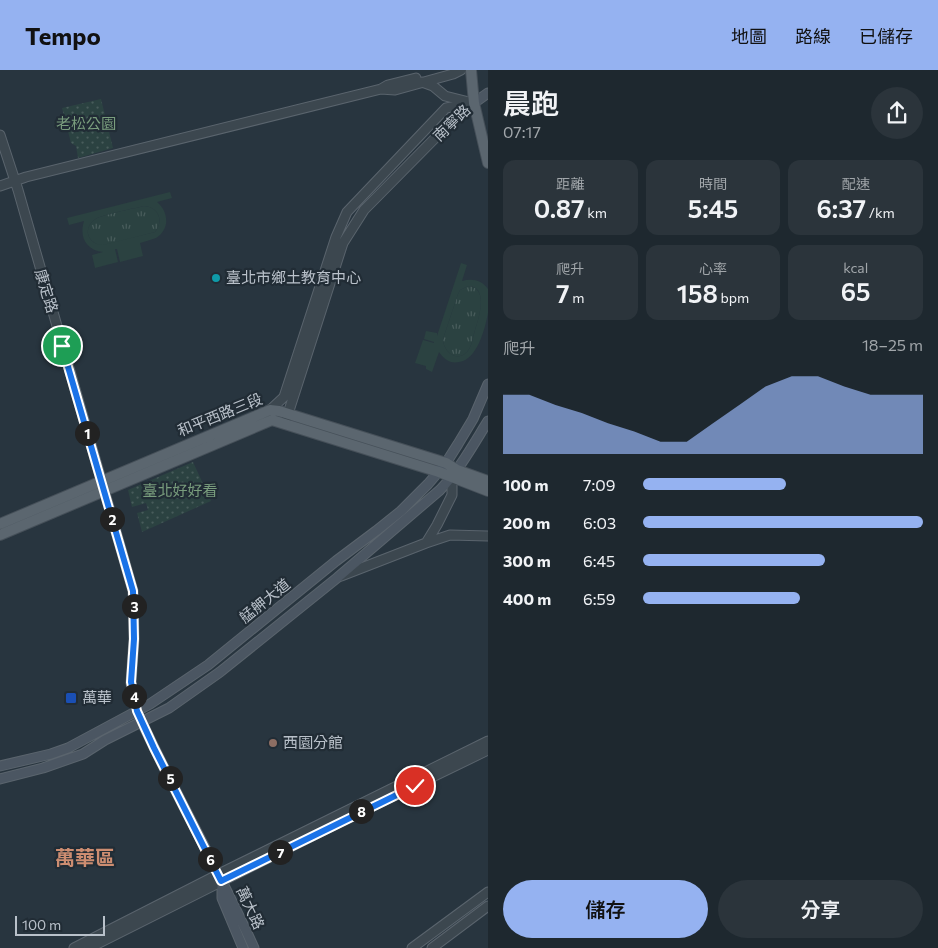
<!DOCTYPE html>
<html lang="zh-TW">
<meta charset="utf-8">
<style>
body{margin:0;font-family:Commissioner,"Noto Sans TC",sans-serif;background:#2b343b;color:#f1f3f6;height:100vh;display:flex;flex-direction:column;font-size:19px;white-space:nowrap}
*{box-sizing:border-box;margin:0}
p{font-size:16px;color:#a1a6aa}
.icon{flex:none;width:28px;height:28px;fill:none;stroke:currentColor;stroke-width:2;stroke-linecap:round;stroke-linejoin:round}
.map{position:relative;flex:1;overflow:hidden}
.side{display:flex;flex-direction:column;background:#1e282f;width:450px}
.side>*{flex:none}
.scale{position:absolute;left:15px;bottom:12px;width:90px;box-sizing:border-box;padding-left:5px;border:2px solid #b9c1ca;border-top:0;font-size:14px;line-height:18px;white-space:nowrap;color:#b9c1ca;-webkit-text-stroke:4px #212c35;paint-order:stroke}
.pin{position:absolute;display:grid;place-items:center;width:42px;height:42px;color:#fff;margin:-21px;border:2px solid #fff;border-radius:50%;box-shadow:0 1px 5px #0007}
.km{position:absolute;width:25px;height:25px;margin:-12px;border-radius:50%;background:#222;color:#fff;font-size:14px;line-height:25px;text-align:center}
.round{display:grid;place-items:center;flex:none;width:52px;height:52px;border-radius:26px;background:#2b343b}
.overview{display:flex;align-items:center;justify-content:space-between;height:85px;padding:0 15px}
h1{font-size:28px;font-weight:600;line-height:38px}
.figures{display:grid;grid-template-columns:repeat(3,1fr);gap:8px;height:85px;padding:5px 15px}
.figures div{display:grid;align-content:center;border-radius:12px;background:#2b343b;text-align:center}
.figures b{font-size:25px;font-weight:600}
.figures small{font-size:14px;font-weight:400}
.figures p{font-size:14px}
.chart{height:140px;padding:10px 15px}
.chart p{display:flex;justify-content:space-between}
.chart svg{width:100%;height:90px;margin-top:5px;fill:#95b2f1;opacity:.7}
.button{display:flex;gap:10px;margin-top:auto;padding:10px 15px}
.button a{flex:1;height:58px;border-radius:30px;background:#95b2f1;color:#111;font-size:20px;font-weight:600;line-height:58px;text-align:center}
.button a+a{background:#2b343b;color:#f1f3f6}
ul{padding:0 15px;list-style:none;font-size:16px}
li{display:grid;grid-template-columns:80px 60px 1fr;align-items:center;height:38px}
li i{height:12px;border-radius:6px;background:#95b2f1}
header{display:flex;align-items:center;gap:30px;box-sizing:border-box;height:70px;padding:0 25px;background:#95b2f1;color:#111}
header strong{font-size:24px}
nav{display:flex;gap:28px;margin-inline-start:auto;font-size:18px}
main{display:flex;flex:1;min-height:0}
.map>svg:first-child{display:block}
.grass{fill:url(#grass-tufts)}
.park{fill:url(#park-dots)}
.pitch{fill:#2b4241;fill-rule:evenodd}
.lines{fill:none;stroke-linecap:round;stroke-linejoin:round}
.tertiary-casing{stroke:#5a646d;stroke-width:11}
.secondary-casing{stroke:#5a646d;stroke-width:11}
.primary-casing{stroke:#465059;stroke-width:12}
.tertiary{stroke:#3c474f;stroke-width:9}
.secondary{stroke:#4b5662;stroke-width:9}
.primary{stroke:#5b666f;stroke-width:10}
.route-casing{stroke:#fff;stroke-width:10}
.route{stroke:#1a73e8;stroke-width:6}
.culture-dot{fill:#0f9aa8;stroke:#212c35;stroke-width:2}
.transit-dot{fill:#1a4fb4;stroke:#212c35;stroke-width:2}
.education-dot{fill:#8d6e63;stroke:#212c35;stroke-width:2}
.labels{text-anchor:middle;stroke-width:4.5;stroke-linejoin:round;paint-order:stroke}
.street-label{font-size:15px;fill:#b9c1ca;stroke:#212c35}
.park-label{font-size:15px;fill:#799d7d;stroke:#212c35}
.poi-label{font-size:15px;fill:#b9c1ca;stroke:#212c35;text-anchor:start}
.district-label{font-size:20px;font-weight:bold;fill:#cd8d71;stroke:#212c35}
</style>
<header>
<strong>Tempo</strong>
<nav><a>地圖</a><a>路線</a><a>已儲存</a></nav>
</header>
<main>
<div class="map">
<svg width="488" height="878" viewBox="0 0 488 878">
<defs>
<pattern id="grass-tufts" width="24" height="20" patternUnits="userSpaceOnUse" patternTransform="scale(1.25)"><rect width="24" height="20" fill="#2b4241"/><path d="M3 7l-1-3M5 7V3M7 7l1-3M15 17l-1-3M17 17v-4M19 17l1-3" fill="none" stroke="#485c5b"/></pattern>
<pattern id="park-dots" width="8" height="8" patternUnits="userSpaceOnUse" patternTransform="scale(1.25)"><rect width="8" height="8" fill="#2b4241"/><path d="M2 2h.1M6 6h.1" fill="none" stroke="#485c5b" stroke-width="1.8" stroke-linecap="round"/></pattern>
</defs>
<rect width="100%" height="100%" fill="#28353f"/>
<!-- grass -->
<path class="grass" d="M144 136C159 137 164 151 155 162L103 176C96 175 90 171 88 164 87 159 90 153 94 150 102 144 133 139 144 136Z
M468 216C488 217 480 245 475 260 473 266 472 277 467 282 456 293 443 281 443 269L458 224 460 220Z"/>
<!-- park -->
<path class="park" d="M101 29 113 78 78 88 76 76 71 73 62 38Z
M193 392 211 431 142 462 137 443 148 440 146 433 132 437 128 420Z"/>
<!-- pitch -->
<path class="pitch" d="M170 122 172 128 157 132C169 142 170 159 156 168 151 170 146 171 140 173L143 186 120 192 117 179H115L118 192 95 198 92 185 103 182C86 180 79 167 84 151L69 155 67 148ZM144 136C159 137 164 151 155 162L103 175C96 175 90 171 88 164 87 159 90 153 94 150 102 144 133 139 144 136Z
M461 193 467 195 462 211C472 208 482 210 488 219 488 227 488 236 488 243 485 259 477 290 459 292 450 294 444 289 439 282L432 302 426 299V296L415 293 423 270 434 273V272L424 269 426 261 437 263V266ZM468 216C488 216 480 245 475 260 473 266 472 277 467 282 456 293 443 281 443 269L458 224 460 220Z"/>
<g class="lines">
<!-- tertiary casing -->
<g class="tertiary-casing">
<path id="tertiary" d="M422 12 433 16 445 26 469 32
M381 19 388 15 416 8
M0 65 18 120 133 521 134 569 131 613 137 641
M0 116 26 107 381 19 395 20 453 4 461 0
M269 346 270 340 284 327 336 167 347 142 446 38 474 33
M285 353 343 173 364 140 450 53 472 35
M426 473 437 455 452 425V408
M341 506 426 473 450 465 488 466
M74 878 227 800 488 671
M89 878 360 742 488 680
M412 878 488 822
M432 878 488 836"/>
</g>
<!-- secondary casing -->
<g class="secondary-casing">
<path id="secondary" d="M474 33 488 23
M140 648C176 726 219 800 254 878
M0 696 51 684 68 678 150 634 208 595 336 491 376 461 401 441 428 414 446 393 458 374 473 349 488 314
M0 709 43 698 83 684 105 670 169 638 220 602 337 508 440 420C460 399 473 375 488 351
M222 814V828L243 878"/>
</g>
<!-- primary casing -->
<g class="primary-casing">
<path id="primary" d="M471 0 474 33 488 93
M0 454 270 340 279 341 446 393 457 400 488 411
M0 465 272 350 439 402 488 421"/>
</g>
<!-- tertiary -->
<use href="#tertiary" class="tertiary"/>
<!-- secondary -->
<use href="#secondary" class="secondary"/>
<!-- primary -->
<use href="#primary" class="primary"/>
</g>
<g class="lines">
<!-- route casing -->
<g class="route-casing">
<path id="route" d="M62 276 133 521 134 569 131 612 137 641 154 678 221 811 415 716"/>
</g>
<!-- route -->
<use href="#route" class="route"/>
</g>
<!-- markers -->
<circle class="culture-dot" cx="216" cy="208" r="5"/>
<rect class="transit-dot" x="65" y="622" width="12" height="12" rx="2.5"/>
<circle class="education-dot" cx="273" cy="673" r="5"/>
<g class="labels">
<!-- street labels -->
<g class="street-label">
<text transform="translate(452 53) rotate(-44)" y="5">南寧路</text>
<text transform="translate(46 221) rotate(73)" y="5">康定路</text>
<text transform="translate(220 345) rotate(-22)" y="5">和平西路三段</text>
<text transform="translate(265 531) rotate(-39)" y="5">艋舺大道</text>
<text transform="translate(250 838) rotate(65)" y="5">萬大路</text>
</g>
<!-- park labels -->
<g class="park-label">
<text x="86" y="59">老松公園</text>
<text x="180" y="426">臺北好好看</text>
</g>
<!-- poi labels -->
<g class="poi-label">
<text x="226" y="213">臺北市鄉土教育中心</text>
<text x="82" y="633">萬華</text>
<text x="283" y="678">西園分館</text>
</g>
<!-- district labels -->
<g class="district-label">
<text x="85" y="795">萬華區</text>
</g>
</g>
</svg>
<div class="scale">100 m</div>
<div class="pin" style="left:62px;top:276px;background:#1e9e55"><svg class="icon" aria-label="arrive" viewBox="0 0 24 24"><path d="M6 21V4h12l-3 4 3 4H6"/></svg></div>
<div class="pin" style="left:415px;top:716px;background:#d93025"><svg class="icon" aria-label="check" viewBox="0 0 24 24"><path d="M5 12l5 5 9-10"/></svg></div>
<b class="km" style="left:87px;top:363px">1</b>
<b class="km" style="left:112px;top:449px">2</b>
<b class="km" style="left:134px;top:536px">3</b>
<b class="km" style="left:134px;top:626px">4</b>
<b class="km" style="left:170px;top:708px">5</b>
<b class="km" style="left:210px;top:789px">6</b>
<b class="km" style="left:280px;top:782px">7</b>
<b class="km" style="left:361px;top:741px">8</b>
</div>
<section class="side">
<div class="overview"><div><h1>晨跑</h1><p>07:17</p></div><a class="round"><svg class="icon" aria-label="share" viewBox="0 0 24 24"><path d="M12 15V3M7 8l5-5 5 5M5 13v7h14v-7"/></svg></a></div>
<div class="figures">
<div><p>距離</p><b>0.87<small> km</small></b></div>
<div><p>時間</p><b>5:45</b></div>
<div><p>配速</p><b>6:37<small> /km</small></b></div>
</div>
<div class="figures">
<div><p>爬升</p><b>7<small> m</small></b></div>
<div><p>心率</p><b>158<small> bpm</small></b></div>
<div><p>kcal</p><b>65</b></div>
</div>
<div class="chart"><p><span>爬升</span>18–25 m</p>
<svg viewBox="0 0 160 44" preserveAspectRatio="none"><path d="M0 44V15L10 15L20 20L30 24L40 29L50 33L60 38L70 38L80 29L90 20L100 11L110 6L120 6L130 11L140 15L150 15L160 15V44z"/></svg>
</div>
<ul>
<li><b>100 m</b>7:09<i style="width:51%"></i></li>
<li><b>200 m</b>6:03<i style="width:100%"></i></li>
<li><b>300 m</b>6:45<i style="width:65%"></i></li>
<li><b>400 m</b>6:59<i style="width:56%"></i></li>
</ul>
<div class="button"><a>儲存</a><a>分享</a></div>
</section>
</main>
